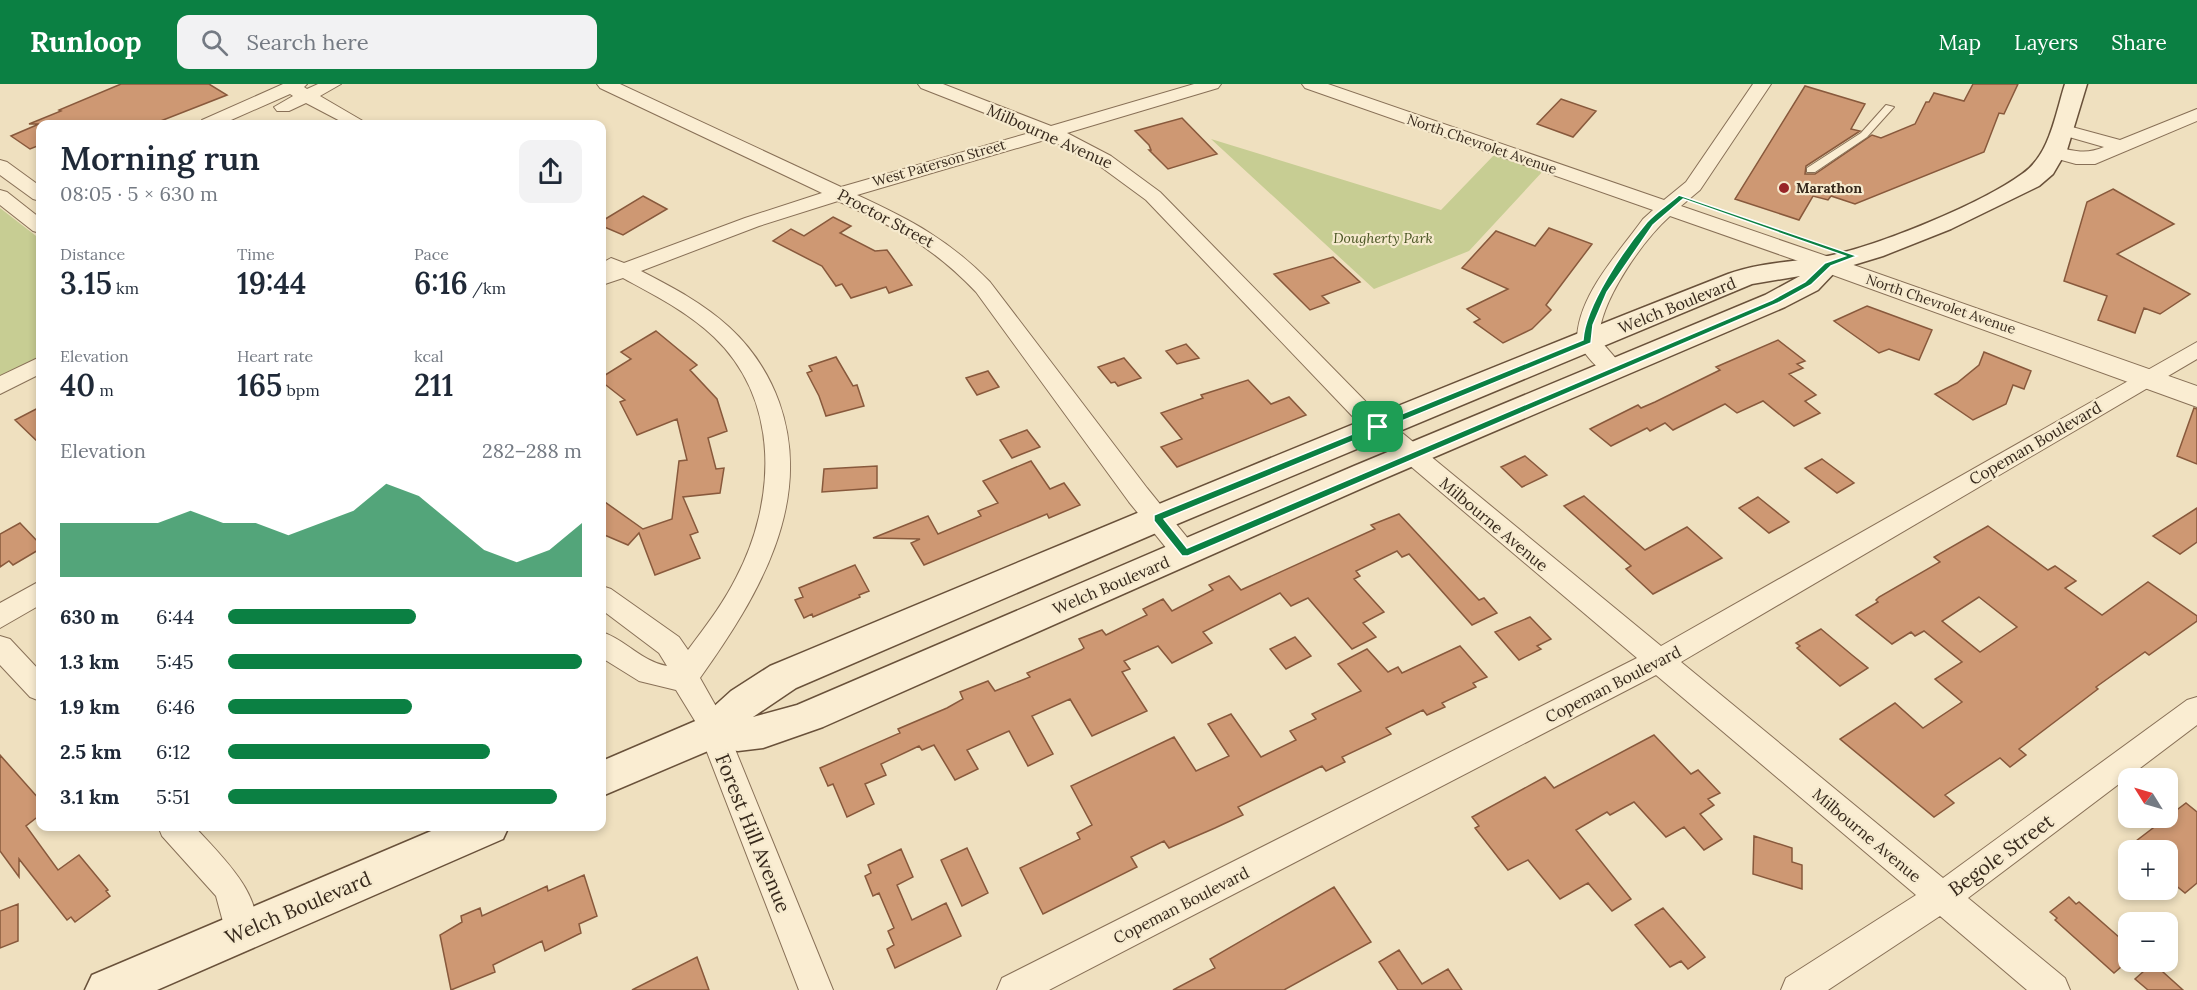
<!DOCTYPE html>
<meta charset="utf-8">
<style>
body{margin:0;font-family:Lora,serif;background:#f2f2f3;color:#1f2937;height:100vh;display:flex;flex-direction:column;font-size:22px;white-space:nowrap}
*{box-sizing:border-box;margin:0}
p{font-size:20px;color:#747a83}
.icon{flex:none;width:33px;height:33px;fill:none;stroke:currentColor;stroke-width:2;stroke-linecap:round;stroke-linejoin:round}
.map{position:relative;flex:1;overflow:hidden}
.drawer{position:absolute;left:36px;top:36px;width:570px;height:711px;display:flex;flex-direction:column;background:#fff;border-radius:12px;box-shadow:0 3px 9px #0003}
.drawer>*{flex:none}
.needle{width:39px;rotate:307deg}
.fabs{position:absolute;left:2118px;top:684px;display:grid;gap:12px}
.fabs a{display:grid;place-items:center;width:60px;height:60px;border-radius:12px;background:#fff;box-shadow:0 3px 9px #0003;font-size:30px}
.pin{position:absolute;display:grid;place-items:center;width:51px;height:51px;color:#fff;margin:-26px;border-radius:12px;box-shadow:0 3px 9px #0006}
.round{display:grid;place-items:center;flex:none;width:63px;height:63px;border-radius:12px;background:#f2f2f3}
.head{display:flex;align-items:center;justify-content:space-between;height:102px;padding:0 24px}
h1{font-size:33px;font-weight:600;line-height:45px}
.metrics{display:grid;grid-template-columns:repeat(3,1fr);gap:9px;height:102px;padding:6px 24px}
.metrics div{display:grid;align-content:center}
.metrics b{font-size:30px;font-weight:600}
.metrics small{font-size:16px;font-weight:400}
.metrics p{font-size:16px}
.chart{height:168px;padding:12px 24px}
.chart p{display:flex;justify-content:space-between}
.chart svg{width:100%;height:108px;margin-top:6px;fill:#0b8043;opacity:.7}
ul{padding:0 24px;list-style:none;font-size:20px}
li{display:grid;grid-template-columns:96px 72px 1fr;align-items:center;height:45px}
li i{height:15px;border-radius:8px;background:#0b8043}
header{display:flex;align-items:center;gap:36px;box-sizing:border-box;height:84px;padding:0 30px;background:#0b8043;color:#fff}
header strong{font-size:28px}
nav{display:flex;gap:33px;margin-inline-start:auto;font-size:21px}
.search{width:420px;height:54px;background:#f2f2f3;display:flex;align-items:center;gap:15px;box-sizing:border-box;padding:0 21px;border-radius:12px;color:#747a83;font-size:22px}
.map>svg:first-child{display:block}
.green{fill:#c7cd93}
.building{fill:#ce9873;stroke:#88593c;stroke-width:1.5;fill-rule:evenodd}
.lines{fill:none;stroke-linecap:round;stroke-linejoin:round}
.service-casing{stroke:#887057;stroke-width:2}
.minor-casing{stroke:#887057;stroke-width:2}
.tertiary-casing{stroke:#887057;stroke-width:2}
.secondary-casing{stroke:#69513a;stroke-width:3}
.service{fill:#faedd2;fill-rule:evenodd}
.minor{fill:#faedd2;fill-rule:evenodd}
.tertiary{fill:#faedd2;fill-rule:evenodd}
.secondary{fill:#faedd2;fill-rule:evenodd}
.route{fill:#0b8043;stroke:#fff;stroke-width:1.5;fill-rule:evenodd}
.poi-dot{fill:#982527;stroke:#f6eace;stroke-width:2}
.labels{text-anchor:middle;stroke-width:4.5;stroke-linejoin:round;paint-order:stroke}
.far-street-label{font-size:14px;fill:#37291c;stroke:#f6eace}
.far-poi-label{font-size:14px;font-weight:bold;fill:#37291c;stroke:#f6eace;text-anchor:start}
.far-park-label{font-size:14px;font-style:italic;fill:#485422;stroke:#f6eace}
.street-label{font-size:16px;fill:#37291c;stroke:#f6eace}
.near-street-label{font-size:20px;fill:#37291c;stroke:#f6eace}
</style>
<header>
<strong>Runloop</strong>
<div class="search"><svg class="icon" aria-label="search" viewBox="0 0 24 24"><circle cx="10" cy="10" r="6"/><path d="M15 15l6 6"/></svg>Search here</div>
<nav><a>Map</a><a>Layers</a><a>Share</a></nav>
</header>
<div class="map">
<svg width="2197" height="906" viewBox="0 0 2197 906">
<rect width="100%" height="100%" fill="#efe0bf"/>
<!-- green -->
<path class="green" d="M1211 55 1441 126 1495 70 1543 87 1469 167 1374 205Z
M0 124 40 155V273L0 294Z"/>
<!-- building -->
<path class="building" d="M121 0H209L227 11 153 40H40V61L30 65 11 52 39 40H29L61 27 59 26Z
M1973 0H2018L2004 30 1999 29 1984 68 1855 120 1831 112 1828 116 1813 112 1799 136 1735 115 1805 2 1865 20 1851 45 1860 47 1806 82 1805 90H1815L1872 51 1881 54 1915 40 1926 18H1929L1934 9 1964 17Z
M1561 15 1596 27 1573 53 1537 40Z
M1182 34 1217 70 1168 85 1149 66H1151L1149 61 1135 47Z
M2113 105 2174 140 2117 170 2190 210 2160 230 2144 224 2135 249 2098 236 2107 212 2064 197 2087 118Z
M643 112 667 125 623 151 602 142V137Z
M833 133 851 142 840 149 875 167 887 166 912 201 889 209 886 203 851 214 842 200 836 202 822 182 773 157 791 145 804 152Z
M1549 144 1592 160 1546 221 1551 226 1532 245 1503 259 1474 238 1480 235 1467 225 1508 205 1462 184 1496 147 1535 162Z
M1333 173 1360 198 1322 212 1329 219 1310 226 1274 190Z
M1867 222 1932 246 1919 276 1889 265 1879 269 1834 237Z
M656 247 697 281 690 286 717 315 727 347 708 354 716 385 724 384 720 409 683 413 698 448 690 451 700 474 655 491 639 449 628 461 602 450V416L643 445 672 435 679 377 687 376 677 335 637 351 620 318 625 316 602 298V293L631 275 621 268Z
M1778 256 1805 277 1797 280 1803 284 1789 290 1816 311 1805 317 1820 329 1794 342 1763 317 1737 329 1725 320 1673 346 1665 339 1650 347 1647 344 1611 362 1590 345 1638 321 1641 324 1655 318 1720 286 1716 283Z
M1186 260 1199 274 1177 280 1166 267Z
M1984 268 2031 287 2024 305 2013 301 2006 320 1973 336 1935 310 1957 299 1979 281Z
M836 273 853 302 857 301 864 322 826 332 819 312 807 289 812 287 809 282Z
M1124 274 1141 294 1118 302 1115 298 1111 299 1098 283Z
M988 287 999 303 977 311 966 294Z
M1248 296 1271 320 1289 313 1306 331 1177 383 1161 363 1182 355 1161 329 1203 314 1201 311Z
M40 323V360L15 336Z
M2194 324 2197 325V380L2177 372Z
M1027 346 1040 363 1012 374 1000 356Z
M1525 372 1547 391 1522 403 1501 383Z
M1822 375 1854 399 1837 409 1805 384Z
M1031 377 1050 405 1064 399 1080 421 1049 434 1047 430 924 481 911 459 920 455 873 454 928 432 938 450 981 432 978 427 998 419 983 397Z
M877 382V404L822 408 824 385Z
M1584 412 1645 466 1687 443 1722 474 1653 510 1626 485 1631 482 1564 422Z
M1758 413 1789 438 1769 449 1739 424Z
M2197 424V458L2180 470 2153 452Z
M1399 430 1479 516 1484 514 1497 529 1472 541 1409 470 1402 473 1397 467 1356 487 1360 492 1354 495 1384 528 1363 539 1376 553 1352 565 1308 514 1291 522 1280 509 1203 548 1212 559 1172 579 1158 562 1124 577 1130 585 1122 588 1147 627 1092 652 1070 615 1032 632 1053 670 1028 682 1009 647 967 666 978 685 955 696 934 661 922 666 919 662 881 680 886 691 865 700 874 720 847 733 833 700 828 702 820 684 900 649 898 645 947 624 963 615 960 608 988 597 995 607 1030 593 1027 589 1081 566 1084 564 1079 555 1102 546 1106 551 1147 531 1143 525 1163 515 1172 527 1213 506 1209 501 1229 492 1241 506 1375 445 1371 441Z
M20 439 40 460V465L13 481 9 477 0 483V450Z
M1988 442 2048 486 2055 482 2076 497 2065 504 2102 531 2148 498 2197 532V537L2149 571 2145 568 2096 603 2098 605 2019 665 2026 671 2010 683 2000 674 1945 711 1954 719 1934 733 1840 655 1895 619 1923 644 1962 618 1935 595 1962 578 1924 547 1915 552 1911 548 1892 560 1856 531 1878 518 1876 516 1879 513 1940 478 1934 473ZM1979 513 2017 543 1980 568 1942 537Z
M855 481 869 507 859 511 860 513 813 533 812 530 804 534 795 516 803 513 799 504Z
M1530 533 1551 555 1537 562 1541 565 1519 576 1495 548Z
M1821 545 1852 571 1868 584 1840 602 1797 564 1800 562 1796 559Z
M1295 553 1311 572 1286 585 1270 565Z
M1460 562 1487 593 1473 599 1476 603 1442 619 1445 623 1427 631 1423 626 1386 644 1391 650 1342 673 1345 678 1326 687 1322 682 1238 723 1243 731 1215 744 1169 764 1164 757 1131 773 1137 783 1043 830 1020 784 1080 755 1077 749 1092 741 1071 702 1174 653 1196 687 1229 672 1208 640 1231 630 1261 673 1296 656 1290 647 1316 635 1312 630 1361 607 1338 580 1367 565 1388 588 1398 583 1402 589Z
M1654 651 1691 690 1698 686 1720 709 1708 715 1714 721 1700 730 1722 755 1704 766 1684 743 1666 753 1634 718 1610 731 1607 728 1576 746 1631 815 1612 827 1588 799 1560 815 1528 776 1508 786 1475 744 1479 742 1472 733 1545 693 1554 704Z
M0 671 40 716V731L26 742 58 786 79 771 108 806 106 807 110 812 75 838 71 833 67 836 19 775V793L0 767Z
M2186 719 2197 728V799L2185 809 2168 795V766H2147L2136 757Z
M1754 752 1792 764V778L1802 781V805L1753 790Z
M967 764 988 809 962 822 941 776Z
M901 765 913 793 897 801 912 836 946 819 961 852 895 884 887 865 894 861 888 847 894 844 879 809 873 812 865 792 871 789 868 781Z
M584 791 597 832 579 840 581 849 545 867 542 857 493 881 495 888 451 906 440 851 462 838 461 832 480 824 482 832 547 802 548 807Z
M1334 803 1371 858 1284 906H1173L1215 884 1210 875Z
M2069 813 2076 820 2079 818 2128 861V877L2114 889 2055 836 2057 834 2050 828Z
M18 820V857L0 864V827Z
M1663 824 1705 873 1688 885 1681 877 1670 883 1635 841Z
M1399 866 1422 900 1448 885 1462 906H1398L1379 878Z
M697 873 709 906H632Z
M2153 879 2183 906H2148L2135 895Z"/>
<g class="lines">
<!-- service casing -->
<g class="service-casing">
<path id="service" d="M1886 21 1894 23 1867 53 1815 88H1807V84L1861 49Z"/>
</g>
<!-- minor casing -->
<g class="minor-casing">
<path id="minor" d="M283 0H307L304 3 307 5 318 0H341L320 12 368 40H346L306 19 289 27H277L274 23 293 12 290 10 222 40H199L202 36Z
M597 0H620L841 103 1033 48 921 4 918 0H943L1051 42 1194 0H1221L1218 4 1067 49 1111 72 1160 108 1372 324 1661 562 2197 258V275L1681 578 1943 794 2187 616 2197 613V641L1968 814 2065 894 2070 906H2027L1940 832 1828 906H1781L1786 894 1916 811 1656 591 1049 906H997L1002 894 1637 574 1356 336 1146 116 1097 80 1048 55 857 111C911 136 948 155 990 198L1147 404 1194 462 1198 469 1194 476 1185 479 1176 476 1129 418 976 208C931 161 896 144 838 117L759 142 641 187C672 203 703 219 729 243 751 263 769 290 779 318 815 419 757 514 700 594L722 633 833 906H799L695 637 676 606 639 597 602 574V548C626 556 641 577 667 582L659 569 602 526V502L611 505 679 553 688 566C705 543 723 520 736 494 776 418 781 317 714 253 688 228 654 211 623 194L602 201V188L606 186 602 179 611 174 624 179 745 134 822 109 600 4Z
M1302 0H1328L1664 116 1686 98 1753 0H1771L1700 106 1681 122 1835 175 1838 180 1835 185H1821L1670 132C1643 156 1599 218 1599 255L1625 285 1622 290C1603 296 1586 272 1577 257 1577 212 1618 170 1643 135L1653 126 1305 4Z
M2197 25V37L2095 80H2076L2047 72 2045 68 2054 62C2073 67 2086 71 2104 63L2055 49 2052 45 2055 41 2061 40 2120 56Z
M0 76 7 78 40 102V117L33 115 0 91Z
M0 106 7 108 40 134V149L33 147 0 121Z
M40 273V290L0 310V292Z
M40 497V521L0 544V519Z
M0 552 10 555 40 587V617L30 613 0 581Z
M158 742H194C220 771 271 816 253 860L241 865 229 860 216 812 162 752Z"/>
</g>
<!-- tertiary casing -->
<g class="tertiary-casing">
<path id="tertiary" d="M1828 172 2197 302V323L1819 186 1815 180 1819 174Z"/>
</g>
<!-- secondary casing -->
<g class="secondary-casing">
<path id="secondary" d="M2065 0H2087L2067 66 2053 90 2039 102 1951 145 1883 172 1837 186 1818 206 1785 223 1376 398 823 643 763 664 738 667 715 664 602 712V677L700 635 731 607 770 582C1088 449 1407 316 1728 190 1760 178 1795 178 1828 172 1878 162 1981 120 2022 90 2050 71 2055 31 2065 0ZM1800 192 1765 211 1354 382 797 621 753 633 796 604 1170 443 1752 200Z
M443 742H509L503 755 157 906H85L92 891Z"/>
</g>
<!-- service -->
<use href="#service" class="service"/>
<!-- minor -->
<use href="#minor" class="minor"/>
<!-- tertiary -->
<use href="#tertiary" class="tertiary"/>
<!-- secondary -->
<use href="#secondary" class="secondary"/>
</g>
<!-- route -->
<path class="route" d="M1679 111 1857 172 1831 182 1811 201 1778 219 1188 472H1182L1154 437V431L1583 256C1585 222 1624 165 1647 138 1656 128 1669 120 1679 111ZM1683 115 1845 172 1825 179 1805 198 1772 216 1187 464 1164 435 1591 259 1593 241 1607 208 1653 141Z"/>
<!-- markers -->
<circle class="poi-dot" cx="1784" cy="104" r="6"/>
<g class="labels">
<!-- far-street labels -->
<g class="far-street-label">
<text transform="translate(1482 60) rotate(19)" y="5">North Chevrolet Avenue</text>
<text transform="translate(939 79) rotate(-16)" y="5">West Paterson Street</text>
<text transform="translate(1941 220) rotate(19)" y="5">North Chevrolet Avenue</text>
</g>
<!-- far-poi labels -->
<g class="far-poi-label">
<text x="1796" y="109">Marathon</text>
</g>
<!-- far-park labels -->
<g class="far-park-label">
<text x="1383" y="159">Dougherty Park</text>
</g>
<!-- street labels -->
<g class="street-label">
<text transform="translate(1050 52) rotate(24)" y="6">Milbourne Avenue</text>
<text transform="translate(886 134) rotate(28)" y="6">Proctor Street</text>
<text transform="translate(1677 221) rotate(-22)" y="6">Welch Boulevard</text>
<text transform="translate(2035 359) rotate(-30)" y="6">Copeman Boulevard</text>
<text transform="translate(1494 440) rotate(40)" y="6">Milbourne Avenue</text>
<text transform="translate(1111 501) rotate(-23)" y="6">Welch Boulevard</text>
<text transform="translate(1613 600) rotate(-27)" y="6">Copeman Boulevard</text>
<text transform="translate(1867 751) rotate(40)" y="6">Milbourne Avenue</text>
<text transform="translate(1181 821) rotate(-27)" y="6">Copeman Boulevard</text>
</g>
<!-- near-street labels -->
<g class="near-street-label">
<text transform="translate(753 749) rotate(68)" y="7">Forest Hill Avenue</text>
<text transform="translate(2001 771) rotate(-36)" y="7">Begole Street</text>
<text transform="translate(298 824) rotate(-23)" y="7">Welch Boulevard</text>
</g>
</g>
</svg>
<div class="fabs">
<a><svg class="needle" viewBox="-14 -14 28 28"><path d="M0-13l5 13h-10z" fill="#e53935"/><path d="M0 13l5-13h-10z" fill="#747a83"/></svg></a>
<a>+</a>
<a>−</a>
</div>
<div class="pin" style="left:1378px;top:343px;background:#1e9e55"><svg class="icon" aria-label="arrive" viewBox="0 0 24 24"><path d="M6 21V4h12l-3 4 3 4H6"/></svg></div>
<section class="drawer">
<div class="head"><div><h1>Morning run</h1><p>08:05 · 5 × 630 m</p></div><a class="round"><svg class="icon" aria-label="share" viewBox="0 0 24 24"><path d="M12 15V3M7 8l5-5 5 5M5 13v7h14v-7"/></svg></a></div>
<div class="metrics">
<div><p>Distance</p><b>3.15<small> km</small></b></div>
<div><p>Time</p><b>19:44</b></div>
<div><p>Pace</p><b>6:16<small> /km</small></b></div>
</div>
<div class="metrics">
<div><p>Elevation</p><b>40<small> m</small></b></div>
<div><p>Heart rate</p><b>165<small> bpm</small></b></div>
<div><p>kcal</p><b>211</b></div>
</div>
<div class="chart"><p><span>Elevation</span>282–288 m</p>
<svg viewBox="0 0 160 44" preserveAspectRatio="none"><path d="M0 44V22L10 22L20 22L30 22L40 17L50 22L60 22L70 27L80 22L90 17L100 6L110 11L120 22L130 33L140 38L150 33L160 22V44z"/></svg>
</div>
<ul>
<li><b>630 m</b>6:44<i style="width:53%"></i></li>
<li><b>1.3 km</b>5:45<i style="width:100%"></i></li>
<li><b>1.9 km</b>6:46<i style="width:52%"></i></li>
<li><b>2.5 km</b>6:12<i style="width:74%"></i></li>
<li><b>3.1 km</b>5:51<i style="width:93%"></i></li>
</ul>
</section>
</div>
